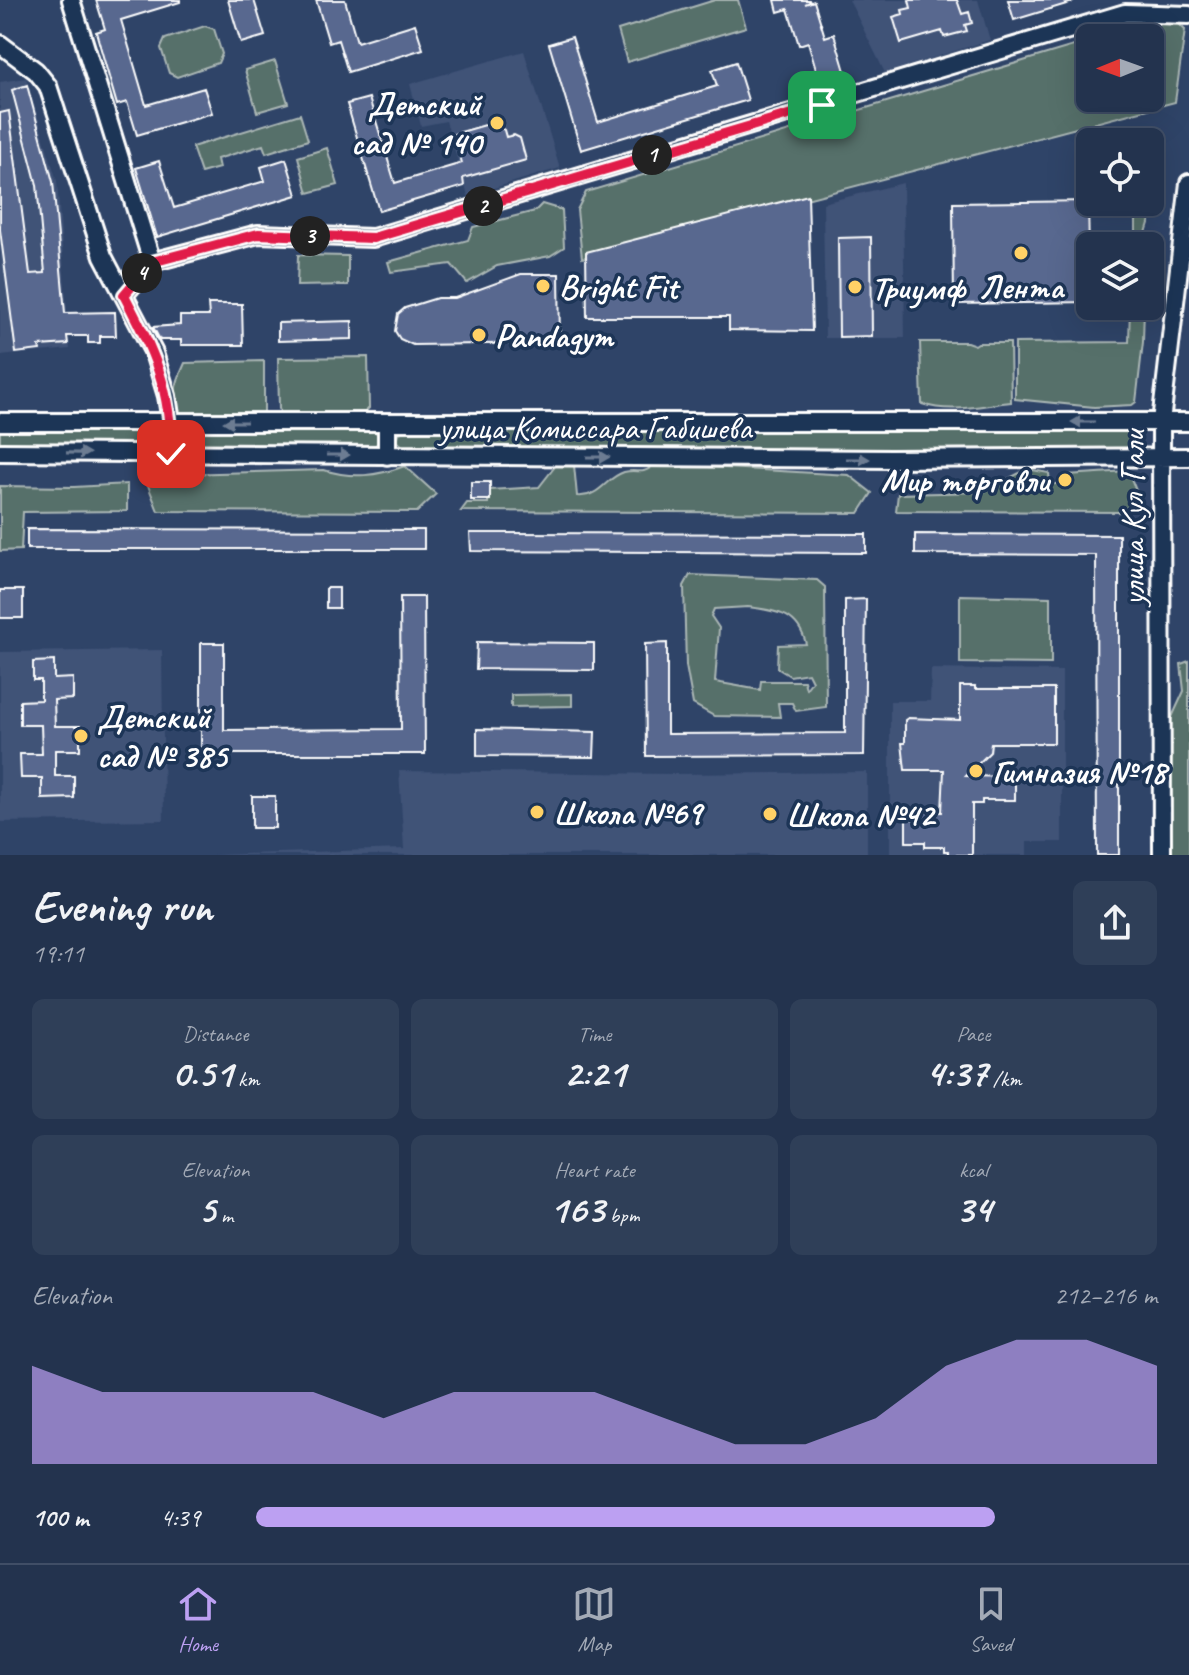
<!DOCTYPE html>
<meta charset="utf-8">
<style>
body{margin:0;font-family:Caveat,sans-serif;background:#2f3f58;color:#f1f3f6;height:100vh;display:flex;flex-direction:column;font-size:30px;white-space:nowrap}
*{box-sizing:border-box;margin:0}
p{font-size:26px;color:#a3aab6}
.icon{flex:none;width:44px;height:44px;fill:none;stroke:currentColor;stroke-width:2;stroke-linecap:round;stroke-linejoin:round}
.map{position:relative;height:855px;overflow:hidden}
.side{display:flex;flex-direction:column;background:#23334e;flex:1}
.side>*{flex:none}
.needle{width:52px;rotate:269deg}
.controls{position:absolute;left:1076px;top:24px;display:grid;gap:16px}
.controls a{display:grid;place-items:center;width:88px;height:88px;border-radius:12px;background:#23334e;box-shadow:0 8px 32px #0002,0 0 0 2px #404e66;font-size:40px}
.pin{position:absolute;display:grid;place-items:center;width:68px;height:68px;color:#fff;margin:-34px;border-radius:16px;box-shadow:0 4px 12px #0006}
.km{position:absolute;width:40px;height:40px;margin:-20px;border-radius:50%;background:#222;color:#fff;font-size:22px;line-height:40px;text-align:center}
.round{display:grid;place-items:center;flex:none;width:84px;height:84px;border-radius:12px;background:#2f3f58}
.summary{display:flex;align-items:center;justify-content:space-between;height:136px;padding:0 32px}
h1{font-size:44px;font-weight:800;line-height:60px}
.metrics{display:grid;grid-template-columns:repeat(3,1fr);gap:12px;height:136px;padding:8px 32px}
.metrics div{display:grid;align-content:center;border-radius:12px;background:#2f3f58;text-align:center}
.metrics b{font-size:40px;font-weight:800}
.metrics small{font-size:22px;font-weight:400}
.metrics p{font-size:22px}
.chart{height:224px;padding:16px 32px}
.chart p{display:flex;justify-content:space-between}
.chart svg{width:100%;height:144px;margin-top:8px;fill:#bca0f2;opacity:.7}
ul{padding:0 32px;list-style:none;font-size:26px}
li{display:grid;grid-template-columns:128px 96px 1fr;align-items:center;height:60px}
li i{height:20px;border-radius:10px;background:#bca0f2}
.menu{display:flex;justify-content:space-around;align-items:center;height:112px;border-top:2px solid #404e66;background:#23334e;font-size:22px;color:#a3aab6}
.menu a{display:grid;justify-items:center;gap:4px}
.menu .current{color:#bca0f2}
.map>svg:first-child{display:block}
.built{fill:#3f5277}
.green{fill:#576f6b;stroke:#abb7b5;stroke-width:2;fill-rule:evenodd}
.building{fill:#58678f;stroke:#fff;stroke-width:2}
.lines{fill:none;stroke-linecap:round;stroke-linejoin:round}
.minor-casing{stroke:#fff;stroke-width:22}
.minor{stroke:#1d3557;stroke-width:16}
.oneway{fill:#6c7c92}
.route-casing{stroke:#fff;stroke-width:16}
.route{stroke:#e11d48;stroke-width:10}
.poi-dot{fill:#ffd166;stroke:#1d3557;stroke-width:3}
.labels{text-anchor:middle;stroke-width:7;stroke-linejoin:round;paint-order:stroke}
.poi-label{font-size:34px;font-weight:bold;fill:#fff;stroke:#1d3557;text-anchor:start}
.street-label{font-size:34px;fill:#fff;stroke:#1d3557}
</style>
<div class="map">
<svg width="1189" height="855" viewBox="0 0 1189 855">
<rect width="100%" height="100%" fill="#2f4468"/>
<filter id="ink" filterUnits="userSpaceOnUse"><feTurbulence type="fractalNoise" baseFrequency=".0125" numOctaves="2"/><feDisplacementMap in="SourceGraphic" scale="16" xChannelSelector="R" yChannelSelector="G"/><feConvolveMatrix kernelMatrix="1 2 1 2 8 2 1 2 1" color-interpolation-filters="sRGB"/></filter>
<g filter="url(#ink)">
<!-- built -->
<path class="built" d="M849 0H978L990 40 885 73Z
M524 51 560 168 468 196 446 121 421 126 410 84Z
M26 78 57 181 70 349 0 356V82Z
M903 183 905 338H825L823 203Z
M162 650 164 820 0 822V652Z
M931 669 1062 671V842H1027V855H890V701H930Z
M399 771 674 774 867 772V855H213L404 849Z"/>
<!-- green -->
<path class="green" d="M715 0H738L746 27 627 62 618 30Z
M1171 17 1185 30 1175 102 582 258 577 210 586 192 1090 41V98H1150V38H1100Z
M205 26 214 29 222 54 218 63 177 77 169 73 161 48 165 39Z
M275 61 288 103 257 112 245 70Z
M300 114 308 140 266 153 263 145 217 159 219 168 201 173 192 147Z
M327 148 338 185 308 193 298 157Z
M1150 166 1155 167 1163 177 1146 233 1145 246H1136V202H1150Z
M542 204 562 210 564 247 550 256 497 266 467 283 451 264 391 272 388 262 468 240 473 227 535 211Z
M298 255 348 256V285L297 286Z
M1130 306H1144L1143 342 1136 402 1132 405 1094 407 1015 399V343L1129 342Z
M920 342H967L975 345 978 343H1010L1011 402C981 405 952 414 922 404Z
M368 357 369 408 362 415H282L279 409 278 358Z
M264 361V414L257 417H183C169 397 176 383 185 363Z
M189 430H370L376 432 379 439 376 445 370 447H185L180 440V435Z
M0 431 156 432 163 437 161 446 0 448Z
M405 431 1130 432V452L405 448 397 441 399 433Z
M557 464 574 465 577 496C600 498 605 478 624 472 640 468 639 477 656 464L849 475 872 493 859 513 461 511 467 503H488L489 490 539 487Z
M405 466 436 494 417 512 158 511 144 475 324 470C352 479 377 476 405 466Z
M1027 469 1049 473 1050 484H1065L1067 475 1128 471 1140 500 1119 512 896 511 898 494 983 492Z
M127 484V511L23 512 21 550 0 551V486L74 487Z
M690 575 817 580 825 587 826 707 796 711 792 703H778L780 717 714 716 693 704 686 666 684 586ZM748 607C776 611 798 612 806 644L778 645 777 668 790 676 808 673 812 681 806 689 804 681H761L760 690 715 682 719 628 711 616 714 609Z
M960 595 1051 597V664L960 663Z
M1189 661V855H1168L1167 728 1184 691 1181 664Z
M572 694V706L511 707V695Z"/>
<!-- building -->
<path class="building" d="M96 0H180V2L121 20 146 105 204 88 212 113 137 135 127 102 117 105 96 32 105 29Z
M228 0H254L265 36 241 43Z
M316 0H345L357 42 415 24 423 49 348 72 338 40 329 43Z
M775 0H809L810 2 805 4 814 1 825 37 834 34 845 71 819 79 808 42 799 45 788 9 778 12Z
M909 0H957L962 14 969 12 972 23 965 25 967 31 944 37 942 31 901 43 893 17 903 14 902 10 911 8Z
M1008 0H1073V2L1014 20Z
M572 37 598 122 717 86 712 70 736 62 748 100 581 150 549 44Z
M27 85 53 182 65 313 115 312 116 336H100V343H88V336H67L68 344 39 346 40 350 16 353 0 230V113L9 111 30 274 45 273 37 185 12 90Z
M369 98 395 183 462 163 454 134 492 123 504 130 506 137 514 135 520 138 526 160 463 178 464 186 379 211 347 104Z
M286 159 297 195 157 237 136 168 159 161 174 208 265 181 261 167Z
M808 195 812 331 729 330V317H587L586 252Z
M1088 201 1090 302 954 304 953 203Z
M871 237 872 336 839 337 838 238Z
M521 274H559L560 343 413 345 400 339 395 331 398 314 405 308 437 298H455Z
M208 304H242L243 345H181V340H160L153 327 180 325V316H209Z
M352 321V339L278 341V323Z
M471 482H490V500H471Z
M27 529 424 530V549H27Z
M470 533 866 534V553L471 551Z
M915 534 1119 535V855H1097L1096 555 915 554Z
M326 588H339V608H326Z
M0 590H23V618H0Z
M400 597H424L425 754H201V643H224V730L401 729Z
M866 599 864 755 646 756 645 644 667 643V734L845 733V600Z
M477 642 594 643V670L476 669Z
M54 661V679L73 678V699L54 700 55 726H80V750H55V776H74V798L42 799V778H21L20 754H42L41 725H20V701L41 700V680H33V662Z
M960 686H975V689H1054V743H991L990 752 966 776 1015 777V800H982V804H972V855H948V851H944V847H925V842H906V819H917V812H942L944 770H905L902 743H905V720L908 718 960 720Z
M477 729 595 732 594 757 477 756Z
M252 796H275V828H252Z"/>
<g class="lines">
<!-- minor casing -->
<g class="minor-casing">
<path id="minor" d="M71 0 152 262
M0 44 36 71 48 86 103 256 154 353 167 396 171 422V454
M124 295 152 262 258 234 373 238 1125 13 1189 15
M0 422H1189
M0 452 892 459 1189 457
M387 456V423
M1162 855 1161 422 1189 183"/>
</g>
<!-- minor -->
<use href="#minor" class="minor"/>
</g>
<!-- one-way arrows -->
<defs><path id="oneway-solid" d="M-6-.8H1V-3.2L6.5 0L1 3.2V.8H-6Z" transform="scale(2)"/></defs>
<g class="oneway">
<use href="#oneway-solid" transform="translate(235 422) rotate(-180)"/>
<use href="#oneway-solid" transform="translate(1083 422) rotate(180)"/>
<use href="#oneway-solid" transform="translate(78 453) rotate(1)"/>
<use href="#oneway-solid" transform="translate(338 455)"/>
<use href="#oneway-solid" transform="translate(598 457)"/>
<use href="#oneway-solid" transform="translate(858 459)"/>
</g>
</g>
<g class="lines" filter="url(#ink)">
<!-- route casing -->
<g class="route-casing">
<path id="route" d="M171 454C171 387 154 353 124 295L152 262 258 234 373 238 822 105"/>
</g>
<!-- route -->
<use href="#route" class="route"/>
</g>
<!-- markers -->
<g class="poi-dot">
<circle cx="497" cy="123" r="8"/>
<circle cx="1021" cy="253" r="8"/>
<circle cx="543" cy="286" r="8"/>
<circle cx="855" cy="287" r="8"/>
<circle cx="479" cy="335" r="8"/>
<circle cx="1065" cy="480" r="8"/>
<circle cx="81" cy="736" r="8"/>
<circle cx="976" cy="771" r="8"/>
<circle cx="537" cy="812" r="8"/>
<circle cx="770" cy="814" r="8"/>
</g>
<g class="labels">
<!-- poi labels -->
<g class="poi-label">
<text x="481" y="115" text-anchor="end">Детский<tspan x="481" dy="39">сад № 140</tspan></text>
<text x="559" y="298">Bright Fit</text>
<text x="1021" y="298" text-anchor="middle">Лента</text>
<text x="871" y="299">Триумф</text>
<text x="495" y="347">Pandagym</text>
<text x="1049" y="492" text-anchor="end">Мир торговли</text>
<text x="97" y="728">Детский<tspan x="97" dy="39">сад № 385</tspan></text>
<text x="992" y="783">Гимназия №18</text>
<text x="553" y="824">Школа №69</text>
<text x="786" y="826">Школа №42</text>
</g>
<!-- street labels -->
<g class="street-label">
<text x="595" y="439">улица Комиссара Габишева</text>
<text transform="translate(1132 518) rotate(-90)" y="12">улица Кул Гали</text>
</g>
</g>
</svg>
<div class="controls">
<a><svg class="needle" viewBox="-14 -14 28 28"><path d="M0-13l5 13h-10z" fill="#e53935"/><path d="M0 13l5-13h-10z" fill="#a3aab6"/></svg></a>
<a><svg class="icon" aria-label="locate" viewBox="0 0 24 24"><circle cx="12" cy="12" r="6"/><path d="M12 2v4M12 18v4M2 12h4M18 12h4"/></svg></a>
<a><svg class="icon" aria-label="layers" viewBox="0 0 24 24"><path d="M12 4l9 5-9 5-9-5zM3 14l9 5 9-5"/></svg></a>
</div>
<div class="pin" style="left:822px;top:105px;background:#1e9e55"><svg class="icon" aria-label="arrive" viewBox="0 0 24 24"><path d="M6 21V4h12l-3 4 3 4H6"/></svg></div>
<div class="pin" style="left:171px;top:454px;background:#d93025"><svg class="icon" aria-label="check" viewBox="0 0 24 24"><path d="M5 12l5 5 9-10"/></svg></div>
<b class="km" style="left:652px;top:155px">1</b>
<b class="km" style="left:483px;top:206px">2</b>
<b class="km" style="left:310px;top:236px">3</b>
<b class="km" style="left:142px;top:273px">4</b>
</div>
<section class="side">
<div class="summary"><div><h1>Evening run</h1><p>19:11</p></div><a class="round"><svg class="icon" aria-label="share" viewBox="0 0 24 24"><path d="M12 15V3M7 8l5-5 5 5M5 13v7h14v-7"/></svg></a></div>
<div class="metrics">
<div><p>Distance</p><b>0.51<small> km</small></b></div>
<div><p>Time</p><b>2:21</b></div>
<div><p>Pace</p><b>4:37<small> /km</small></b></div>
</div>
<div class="metrics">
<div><p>Elevation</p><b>5<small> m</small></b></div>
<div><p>Heart rate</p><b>163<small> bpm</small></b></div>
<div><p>kcal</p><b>34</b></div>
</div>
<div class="chart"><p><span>Elevation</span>212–216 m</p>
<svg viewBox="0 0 160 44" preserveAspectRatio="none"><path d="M0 44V14L10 22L20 22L30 22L40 22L50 30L60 22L70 22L80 22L90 30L100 38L110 38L120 30L130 14L140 6L150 6L160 14V44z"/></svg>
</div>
<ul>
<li><b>100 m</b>4:39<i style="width:82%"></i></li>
</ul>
</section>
<nav class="menu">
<a class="current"><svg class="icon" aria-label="home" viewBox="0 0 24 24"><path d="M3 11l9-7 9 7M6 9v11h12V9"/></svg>Home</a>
<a><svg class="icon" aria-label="map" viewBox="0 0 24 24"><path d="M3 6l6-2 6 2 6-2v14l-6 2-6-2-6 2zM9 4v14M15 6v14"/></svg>Map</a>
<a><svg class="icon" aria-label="saved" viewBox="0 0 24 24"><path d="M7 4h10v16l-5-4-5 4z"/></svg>Saved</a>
</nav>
